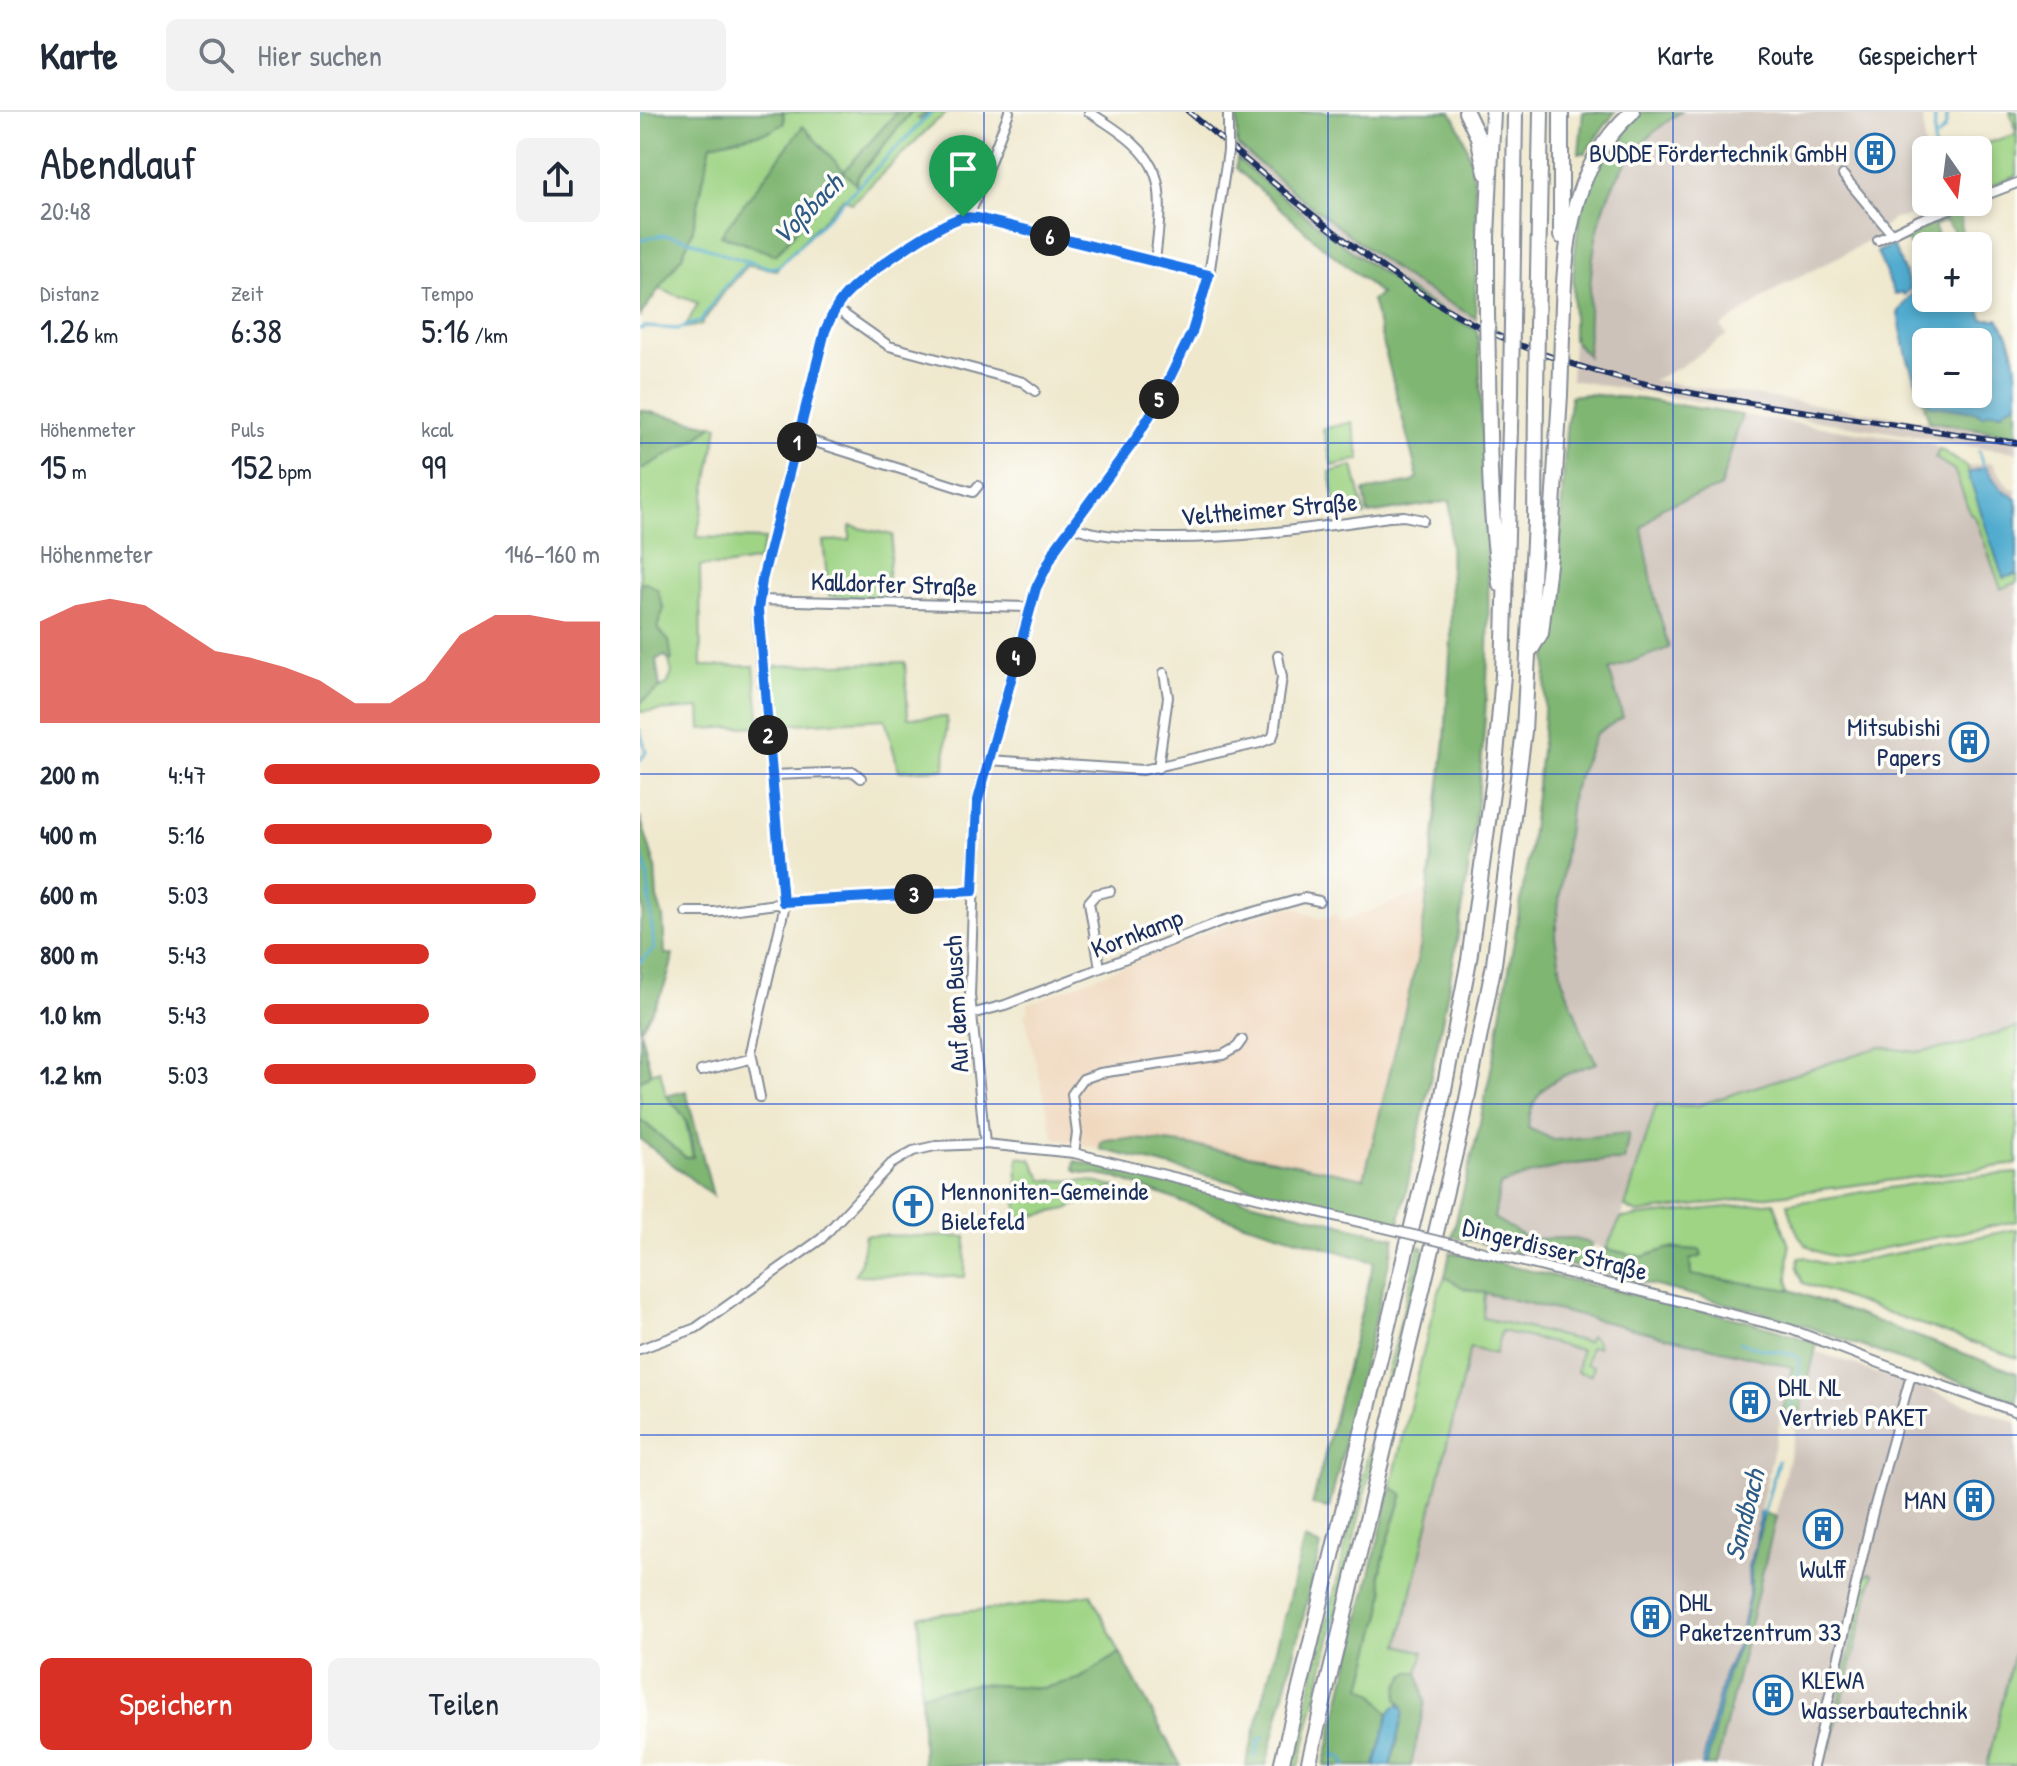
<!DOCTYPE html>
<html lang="de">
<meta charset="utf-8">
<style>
body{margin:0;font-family:"Patrick Hand",sans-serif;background:#f2f2f3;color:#1f2937;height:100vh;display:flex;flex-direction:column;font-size:30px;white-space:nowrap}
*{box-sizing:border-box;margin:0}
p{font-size:26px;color:#747a83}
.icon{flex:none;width:44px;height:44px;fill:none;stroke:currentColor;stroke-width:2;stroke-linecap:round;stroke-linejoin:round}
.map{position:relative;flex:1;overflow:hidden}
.details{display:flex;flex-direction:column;background:#fff;width:640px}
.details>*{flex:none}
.needle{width:52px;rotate:166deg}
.buttons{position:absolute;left:1272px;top:24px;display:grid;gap:16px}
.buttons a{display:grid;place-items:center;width:80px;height:80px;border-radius:12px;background:#fff;box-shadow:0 4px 12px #0003;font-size:40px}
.pin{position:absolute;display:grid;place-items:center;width:68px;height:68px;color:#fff;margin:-82px -34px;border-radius:50% 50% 50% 0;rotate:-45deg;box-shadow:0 0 8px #0007}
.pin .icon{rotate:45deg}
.km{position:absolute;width:40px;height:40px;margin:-20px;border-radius:50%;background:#222;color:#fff;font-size:22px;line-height:40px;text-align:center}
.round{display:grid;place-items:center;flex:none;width:84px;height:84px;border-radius:12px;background:#f2f2f3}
.overview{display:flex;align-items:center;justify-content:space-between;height:136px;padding:0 40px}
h1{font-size:44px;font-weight:600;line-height:60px}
.metrics{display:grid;grid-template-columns:repeat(3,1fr);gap:12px;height:136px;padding:8px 40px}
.metrics div{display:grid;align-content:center}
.metrics b{font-size:34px;font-weight:600}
.metrics small{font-size:22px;font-weight:400}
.metrics p{font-size:22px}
.chart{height:224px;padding:16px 40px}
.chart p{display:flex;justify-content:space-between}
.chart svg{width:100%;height:144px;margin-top:8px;fill:#d93025;opacity:.7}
.button{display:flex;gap:16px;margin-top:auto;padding:16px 40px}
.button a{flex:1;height:92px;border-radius:12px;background:#d93025;color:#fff;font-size:32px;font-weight:600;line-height:92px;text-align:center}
.button a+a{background:#f2f2f3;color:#1f2937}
ul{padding:0 40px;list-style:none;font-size:26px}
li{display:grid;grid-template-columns:128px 96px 1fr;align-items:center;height:60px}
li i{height:20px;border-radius:10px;background:#d93025}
header{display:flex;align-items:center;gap:48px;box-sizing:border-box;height:112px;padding:0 40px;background:#fff;border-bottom:2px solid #e0e1e3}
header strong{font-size:38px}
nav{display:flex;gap:44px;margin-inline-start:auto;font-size:28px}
.search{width:560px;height:72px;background:#f2f2f3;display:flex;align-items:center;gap:20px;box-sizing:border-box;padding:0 28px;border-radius:12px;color:#747a83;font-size:30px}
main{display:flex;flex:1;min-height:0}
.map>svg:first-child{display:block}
.built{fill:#efd6bb}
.industrial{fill:#cdc2b9}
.green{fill:#9fd485;stroke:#5d8272;stroke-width:2;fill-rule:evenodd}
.forest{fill:#7fb672;stroke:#4d7268;stroke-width:2}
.water{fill:#51accf;stroke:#366e96;stroke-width:2;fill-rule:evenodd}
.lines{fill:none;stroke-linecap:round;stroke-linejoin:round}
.stream{stroke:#51accf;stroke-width:3}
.street-casing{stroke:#858c96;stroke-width:12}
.highway-casing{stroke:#858c96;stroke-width:18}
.street{stroke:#fff;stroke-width:8}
.highway{stroke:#fff;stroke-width:14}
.rail-casing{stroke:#1b2f5e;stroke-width:6}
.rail{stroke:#fdfcf7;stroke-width:3;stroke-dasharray:9;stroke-linecap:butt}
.street-bridge-casing{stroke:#858c96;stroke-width:12;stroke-linecap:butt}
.highway-bridge-casing{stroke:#858c96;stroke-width:18;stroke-linecap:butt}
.street-bridge{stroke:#fff;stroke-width:8}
.highway-bridge{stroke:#fff;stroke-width:14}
.route-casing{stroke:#fff;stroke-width:16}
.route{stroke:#1a73e8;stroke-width:10}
.grid{fill:none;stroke:#1d4ed8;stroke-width:2;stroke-opacity:0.55}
.labels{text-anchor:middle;stroke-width:7;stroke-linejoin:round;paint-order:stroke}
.poi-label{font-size:26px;fill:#1b2f5e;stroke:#fdfcf7;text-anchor:start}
.street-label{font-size:26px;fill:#1b2f5e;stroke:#fdfcf7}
.water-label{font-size:28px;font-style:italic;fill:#2e5b86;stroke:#fdfcf7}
</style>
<header>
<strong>Karte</strong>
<div class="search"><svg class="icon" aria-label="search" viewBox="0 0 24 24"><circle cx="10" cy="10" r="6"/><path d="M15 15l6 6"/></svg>Hier suchen</div>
<nav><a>Karte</a><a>Route</a><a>Gespeichert</a></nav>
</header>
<main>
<section class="details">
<div class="overview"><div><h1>Abendlauf</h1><p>20:48</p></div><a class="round"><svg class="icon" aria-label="share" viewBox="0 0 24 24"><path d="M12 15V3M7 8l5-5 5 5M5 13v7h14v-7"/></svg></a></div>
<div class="metrics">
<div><p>Distanz</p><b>1.26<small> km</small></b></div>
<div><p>Zeit</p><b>6:38</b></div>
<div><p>Tempo</p><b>5:16<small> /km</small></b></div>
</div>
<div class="metrics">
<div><p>Höhenmeter</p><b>15<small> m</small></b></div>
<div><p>Puls</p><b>152<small> bpm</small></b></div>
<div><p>kcal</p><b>99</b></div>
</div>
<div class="chart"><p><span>Höhenmeter</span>146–160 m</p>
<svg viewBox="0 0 160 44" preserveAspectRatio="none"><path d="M0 44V13L10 8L20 6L30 8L40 15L50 22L60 24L70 27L80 31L90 38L100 38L110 31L120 17L130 11L140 11L150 13L160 13V44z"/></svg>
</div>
<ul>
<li><b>200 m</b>4:47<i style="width:100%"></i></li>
<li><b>400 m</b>5:16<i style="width:68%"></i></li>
<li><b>600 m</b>5:03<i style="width:81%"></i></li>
<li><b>800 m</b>5:43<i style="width:49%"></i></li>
<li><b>1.0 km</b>5:43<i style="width:49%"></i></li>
<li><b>1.2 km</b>5:03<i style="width:81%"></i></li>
</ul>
<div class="button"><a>Speichern</a><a>Teilen</a></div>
</section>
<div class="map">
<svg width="1377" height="1654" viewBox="0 0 1377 1654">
<rect width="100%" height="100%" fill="#fdfcf7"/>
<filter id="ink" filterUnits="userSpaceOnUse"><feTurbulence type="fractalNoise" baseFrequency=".0125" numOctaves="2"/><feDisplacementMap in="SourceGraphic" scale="16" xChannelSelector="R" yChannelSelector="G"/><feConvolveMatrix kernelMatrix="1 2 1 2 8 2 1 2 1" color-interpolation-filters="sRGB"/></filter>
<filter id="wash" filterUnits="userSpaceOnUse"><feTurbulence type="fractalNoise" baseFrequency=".006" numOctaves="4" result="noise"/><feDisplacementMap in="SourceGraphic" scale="32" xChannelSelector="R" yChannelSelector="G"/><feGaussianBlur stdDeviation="1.8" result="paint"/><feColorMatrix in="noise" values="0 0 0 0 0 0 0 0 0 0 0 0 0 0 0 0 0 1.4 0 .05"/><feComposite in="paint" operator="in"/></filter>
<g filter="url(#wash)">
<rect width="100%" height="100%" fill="#efe8cd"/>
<!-- built -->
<path class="built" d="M788 777 780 836 724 1066 661 1053 528 1031 461 1030 460 1037 414 1026 384 901 389 900 388 892 591 811 653 794 680 807 696 802 700 810Z"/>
<!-- industrial -->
<path class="industrial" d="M1041 0H1283L1287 98 1262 106H1253L1235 126 1140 175 1081 215 1087 223 1040 255 1013 268 1377 323V340L1303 331 1289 326 1150 305 931 268 933 228 948 243 952 149 956 120 969 78 1000 32Z
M597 33 662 87 770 169 836 206 837 218 765 177 654 95 597 46Z
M1102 303 1290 331 1327 355 1351 350 1369 375 1377 378V915L1317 934 1275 940 1239 935 1056 994 1016 993 978 1117 966 1137 932 1126 889 1127 854 1106 860 1073 902 1057 963 1048H984L988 1021 914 1028 888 1016 889 1000 897 983 911 969 957 951 922 867 915 824 932 680 956 622 969 558 1029 536 1015 486 1002 416 1022 395 1080 376Z
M845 1181 1152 1255 1120 1400 1115 1435 1108 1454 1109 1482 1099 1530 1084 1562 1062 1654H771L785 1590 740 1579 821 1203 839 1207Z
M1174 1239 1218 1253 1231 1260 1260 1267 1377 1311V1527L1347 1654H1076Z"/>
<!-- green -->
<path class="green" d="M143 0H257L205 59 216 71 217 66 271 0H290L277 6 279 8 294 0H308L294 11 212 91 203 86 136 158 108 153 84 180 61 213 45 216 58 191 19 177 42 144 52 121 71 31 131 19 144 11ZM204 60 136 143 81 123Z
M1370 0H1377V64L1338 79V38H1334V35L1377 22Z
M712 310 720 347 692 354 683 317Z
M72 313 78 314 57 425 125 427 119 448 84 454H60L61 554H114L120 614 61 617 60 596 0 600V591L6 584 27 573 32 561 29 549 31 547 17 516 6 470 0 471V358L59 325Z
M1300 337 1327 355 1363 466 1377 462V470L1361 477 1336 407 1330 401 1314 358 1295 346Z
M713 354 725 403 698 407 690 360Z
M210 414 253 423 245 486 189 484 183 429 210 428Z
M265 550 268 606 307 605 305 657 259 659 245 607 135 613 129 554Z
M1377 915V1052L997 1101 985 1095 1016 993 1056 994 1239 935 1276 940 1317 934Z
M20 958 26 984 44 1002 53 1045H45L0 1007V969L11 961Z
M378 1045 391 1047 403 1068 450 1069 475 1075 427 1097 377 1107Z
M1377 1061V1109L1201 1145C1163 1141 1157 1127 1148 1092L1311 1066Z
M1134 1090 1149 1134 1148 1167 1151 1178 1051 1163 1050 1148 1030 1136 1002 1145 966 1137 981 1106Z
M1377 1117V1246L1163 1171 1157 1156 1159 1146 1165 1145 1184 1152H1203Z
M225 1123 326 1125 325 1165 215 1163 221 1149Z
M779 1134 784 1136 659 1654H652Z
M805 1165 824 1176 845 1181 843 1206 947 1230 950 1224 956 1228 958 1235 950 1234 946 1252 954 1254 951 1263 937 1260 941 1238 866 1220 861 1219 855 1242 830 1236 759 1533 784 1540 778 1560H770L757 1587 760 1593 754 1595 749 1602 734 1582 722 1575 742 1498 744 1479 740 1464 746 1435 763 1382 751 1375 796 1187Z
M1229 1461 1233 1462 1191 1635 1185 1629 1191 1621 1218 1505 1216 1501 1224 1465Z
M451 1482 480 1541 439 1567 403 1576 337 1572 281 1582 279 1504 374 1495Z
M1377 1527V1654H1347Z"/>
<!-- forest -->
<path class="forest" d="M0 0H143L144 11 131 19 71 32 52 121 42 144 0 204Z
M257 0H271L217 65 216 73 204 60 136 143 81 123 163 14 204 59Z
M597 0H811C848 59 833 140 836 206L770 169 662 87 597 33Z
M943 0H975L945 41H939Z
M1001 0H1041C948 59 950 146 948 244L933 228C933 163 930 93 968 37 977 23 990 12 1001 0Z
M597 46C671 110 749 173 837 218L840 250C841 347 851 445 848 542 843 734 800 924 759 1112L460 1037 461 1030C488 1015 683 1058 724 1066L780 836 788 777 805 628 811 527 810 389 728 402 724 379 773 370 778 366 732 188 741 182 674 127 596 56Z
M1321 99 1322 131 1306 109 1294 114 1303 134H1286L1285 172 1265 122Z
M947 282 1000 287 1102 303 1080 376 1022 395 1002 416 1015 486 1029 536 969 558 983 605 956 622 932 680 915 824 922 867 950 939 957 951C921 964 891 971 888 1016L914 1028 989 1021 984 1049C938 1048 902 1057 860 1073L854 1106 889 1127 932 1126 952 1132 945 1157 812 1124 838 1020 855 938 890 736 903 621 908 518 919 441 926 318 931 284Z
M1281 282 1290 293 1337 300 1341 303 1349 300 1362 301 1364 296 1377 291V323L1289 309Z
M0 298 72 313 59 325 0 358Z
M6 470 17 477 24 497 17 516 29 529 32 548 29 549 26 544 16 547 20 576 0 591V471Z
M0 705 15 753 17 786 23 805 25 842H33C29 871 16 894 0 918L11 961 0 969V811L3 801 0 771Z
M46 979 73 1084 0 1027V1007L45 1045H53C51 1015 48 1005 26 984Z
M435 1049 555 1075 755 1126 689 1396 672 1393 734 1150 587 1106 476 1066 438 1060 434 1056Z
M1030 1136 1060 1138 1062 1144 1050 1148 1051 1163 1151 1178 1377 1261V1290L1163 1213 1117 1199 959 1160 966 1137 1002 1145Z
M810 1140 1107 1209 1177 1231 1157 1315 1147 1309 1143 1298 1152 1255 824 1176 805 1165Z
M751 1375 763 1382 746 1435 740 1463 744 1479 742 1498 722 1575 734 1582 749 1602 735 1654H707L702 1645 695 1642 702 1646 705 1654H684Z
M1124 1401 1136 1405 1076 1654H1066L1087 1562 1100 1530 1110 1482 1111 1455Z
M664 1427 681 1434 626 1654H606Z
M480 1541 541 1654H283L281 1582 337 1572 403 1576 439 1567Z
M770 1560H778L785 1590 771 1654H750L757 1631 763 1594 757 1587C757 1576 761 1566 770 1560Z"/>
<!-- water -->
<path class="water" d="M1253 133 1271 176 1264 183 1262 180 1255 183 1237 140Z
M1338 151 1344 193 1340 197 1343 207H1358C1377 229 1377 262 1377 291L1365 296 1363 300H1349L1343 304 1337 300 1290 293C1271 270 1263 231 1258 201L1272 181 1286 171V186H1338ZM1286 230H1338V282H1286Z
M1345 355 1360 376 1377 387V462L1363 466 1328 361Z
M1120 1400 1124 1401 1111 1455 1110 1482 1100 1530 1087 1562 1066 1654H1062L1084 1562 1099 1529 1109 1482 1108 1454 1115 1435Z
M760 1593 764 1599 750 1654H735L749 1602 754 1595Z"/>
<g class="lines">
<!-- stream -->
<path class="stream" d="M0 10 1 0
M1298 25 1305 17 1308 0
M1294 38 1295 0
M1293 92V90
M0 129C31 115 54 131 83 142 99 147 116 151 131 156L139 154 292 0
M0 217 5 215 38 217 61 209 81 179 109 149
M1339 339 1344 359
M0 618 6 640 0 649
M0 737 7 758 14 837 0 850
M1100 1230C1119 1240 1142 1237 1158 1245L1160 1255 1149 1309
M1123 1403 1138 1349
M694 1643 702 1645 706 1654
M615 1645 620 1626 624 1625"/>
</g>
</g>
<g filter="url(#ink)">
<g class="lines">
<!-- street casing -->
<g class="street-casing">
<path id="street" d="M449 0C526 47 525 64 515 149
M588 26V0
M1203 63 1251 121
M1338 86 1377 71
M329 105 369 0
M1238 128 1279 108 1328 90
M195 196 249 234 383 270 395 279
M159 325 333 380 338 374
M431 414C461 426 491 425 522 426 599 427 673 416 749 405L764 404 783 408
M118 488 389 495
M348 648 503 658 620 631 632 626 634 621 642 565 638 544
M518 656 528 585 524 561
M132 663 214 660 221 666
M46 800H74L168 788 333 779
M460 856 449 790 456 782 470 779
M331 902 365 893 582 809 664 786 679 789
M61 959 110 947
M120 985 111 940 144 797 117 507 118 488 185 219C190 207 194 196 203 186 222 164 301 109 329 105L569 163
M345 1032 330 883 336 702 339 681 389 495 408 449 508 308 552 220 569 163 588 39
M434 1041 437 1021 432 982 443 967 460 961 583 943 597 935 602 928
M824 1135 1150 1217 1255 1257 1377 1300
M0 1237 56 1216 181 1127 251 1052 273 1039 295 1034 345 1032 434 1041 740 1115
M1173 1654 1233 1400 1271 1263"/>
</g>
<!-- highway casing -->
<g class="highway-casing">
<path id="highway" d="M826 0 838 25 846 61
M921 124V0
M847 201V124L853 0
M872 209 875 0
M897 216 901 0
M922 225C924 143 926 59 992 0
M848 257C849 329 849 401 860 472
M892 536 901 521 910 444 920 283
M641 1654 799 1003 829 848 854 666 863 563 871 280
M668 1654 822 1012 854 852 884 619 895 410 896 282"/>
</g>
<!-- street -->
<use href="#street" class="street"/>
<!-- highway -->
<use href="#highway" class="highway"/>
<!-- rail casing -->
<g class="rail-casing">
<path id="rail" d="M549 0C634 71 722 150 819 204 923 262 1040 281 1155 298 1229 309 1303 320 1377 331"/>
</g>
<!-- rail -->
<use href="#rail" class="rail"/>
<!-- street-bridge casing -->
<g class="street-bridge-casing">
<path id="street-bridge" d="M588 39V26
M740 1115 824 1135"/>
</g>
<!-- highway-bridge casing -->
<g class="highway-bridge-casing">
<path id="highway-bridge" d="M847 201 848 257
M871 280 872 209
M896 282 897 216
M920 283 922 225"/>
</g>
<!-- street-bridge -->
<use href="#street-bridge" class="street-bridge"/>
<!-- highway-bridge -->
<use href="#highway-bridge" class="highway-bridge"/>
</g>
</g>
<g class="lines" filter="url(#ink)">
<!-- route casing -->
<g class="route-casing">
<path id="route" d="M323 105 338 106 569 163 552 220 518 290 495 328 417 434 396 476 337 692 333 779 143 790 118 498 122 468 185 219C190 207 195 196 203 186 223 163 294 114 323 105Z"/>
</g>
<!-- route -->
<use href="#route" class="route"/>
</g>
<!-- grid -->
<path class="grid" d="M344 0V1654M688 0V1654M1033 0V1654M0 331H1377M0 662H1377M0 992H1377M0 1323H1377"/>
<!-- icons -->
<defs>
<g id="building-ring" transform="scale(2)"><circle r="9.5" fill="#fdfcf7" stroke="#1f6fb2" stroke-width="1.5"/><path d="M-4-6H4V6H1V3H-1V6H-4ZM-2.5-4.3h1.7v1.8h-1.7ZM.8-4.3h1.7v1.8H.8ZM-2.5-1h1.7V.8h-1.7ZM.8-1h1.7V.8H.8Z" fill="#1f6fb2"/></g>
<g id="church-ring" transform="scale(2)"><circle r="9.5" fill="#fdfcf7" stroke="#1f6fb2" stroke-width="1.5"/><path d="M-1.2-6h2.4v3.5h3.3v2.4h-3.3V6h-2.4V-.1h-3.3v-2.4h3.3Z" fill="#1f6fb2"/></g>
</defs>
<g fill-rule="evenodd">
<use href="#building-ring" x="1235" y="41"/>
<use href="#building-ring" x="1329" y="630"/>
<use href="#church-ring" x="273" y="1094"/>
<use href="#building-ring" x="1110" y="1290"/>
<use href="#building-ring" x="1334" y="1388"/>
<use href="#building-ring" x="1183" y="1417"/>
<use href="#building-ring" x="1011" y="1505"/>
<use href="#building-ring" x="1133" y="1583"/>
</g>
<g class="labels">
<!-- poi labels -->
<g class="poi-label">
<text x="1207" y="50" text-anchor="end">BUDDE Fördertechnik GmbH</text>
<text x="1301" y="624" text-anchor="end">Mitsubishi<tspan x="1301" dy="30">Papers</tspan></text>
<text x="301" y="1088">Mennoniten-Gemeinde<tspan x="301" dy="30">Bielefeld</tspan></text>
<text x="1138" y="1284">DHL NL<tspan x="1138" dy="30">Vertrieb PAKET</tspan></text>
<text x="1306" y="1397" text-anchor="end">MAN</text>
<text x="1183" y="1466" text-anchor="middle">Wulff</text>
<text x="1039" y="1499">DHL<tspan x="1039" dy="30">Paketzentrum 33</tspan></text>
<text x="1161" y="1577">KLEWA<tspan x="1161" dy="30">Wasserbautechnik</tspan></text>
</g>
<!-- street labels -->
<g class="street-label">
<text transform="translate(629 397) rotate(-5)" y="9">Veltheimer Straße</text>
<text transform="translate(254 472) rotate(2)" y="9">Kalldorfer Straße</text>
<text transform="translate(497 821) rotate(-21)" y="9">Kornkamp</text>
<text transform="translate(316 892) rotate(-93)" y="9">Auf dem Busch</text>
<text transform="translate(915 1137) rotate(14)" y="9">Dingerdisser Straße</text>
</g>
<!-- water labels -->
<g class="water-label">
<text transform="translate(167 97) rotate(-45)" y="10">Voßbach</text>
<text transform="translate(1104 1403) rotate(-76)" y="10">Sandbach</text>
</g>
</g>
</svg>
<div class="buttons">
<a><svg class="needle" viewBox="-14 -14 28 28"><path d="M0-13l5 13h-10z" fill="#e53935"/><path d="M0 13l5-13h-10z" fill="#747a83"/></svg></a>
<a>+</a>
<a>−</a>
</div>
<div class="pin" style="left:323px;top:105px;background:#1e9e55"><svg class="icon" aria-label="arrive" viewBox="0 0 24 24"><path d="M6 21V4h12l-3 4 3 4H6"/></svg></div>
<b class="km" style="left:157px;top:330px">1</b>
<b class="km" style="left:128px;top:623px">2</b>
<b class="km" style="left:274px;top:782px">3</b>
<b class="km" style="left:376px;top:545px">4</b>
<b class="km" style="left:519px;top:287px">5</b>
<b class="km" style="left:410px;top:124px">6</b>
</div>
</main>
